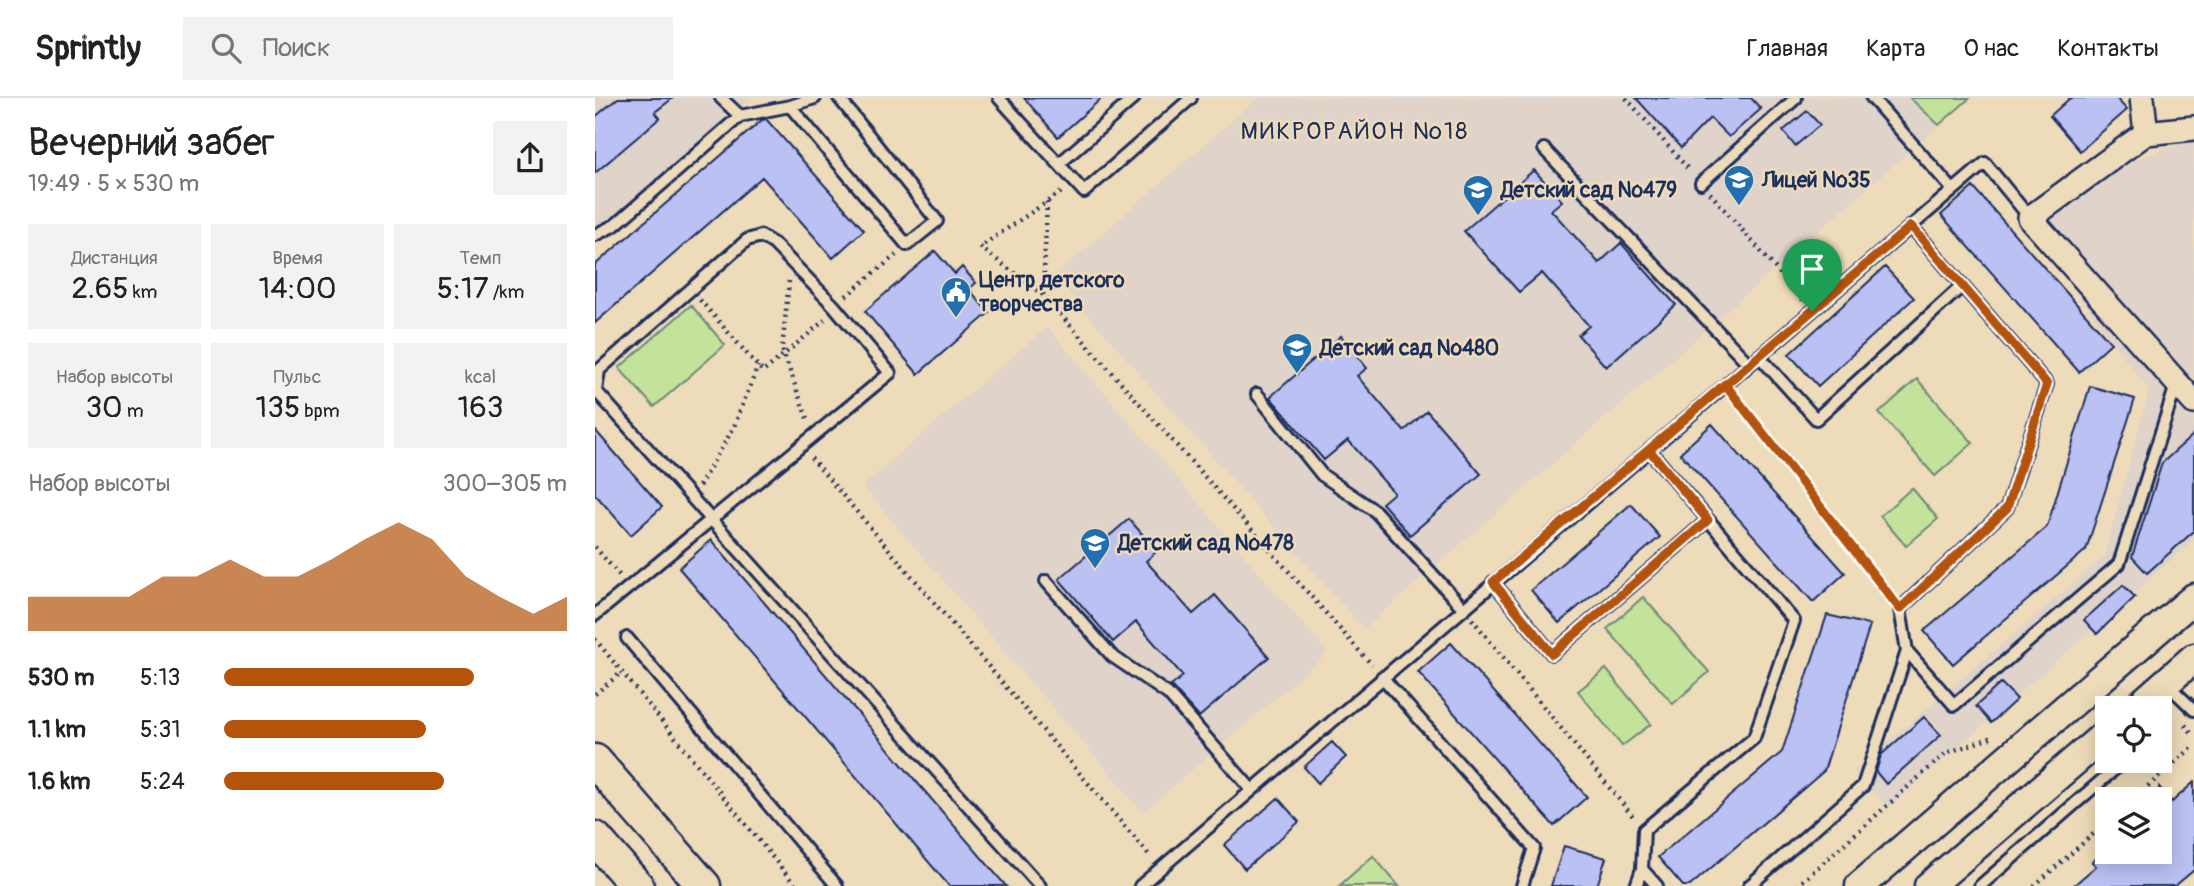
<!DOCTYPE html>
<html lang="ru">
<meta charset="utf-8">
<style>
body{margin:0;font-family:Pangolin,sans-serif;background:#f2f2f2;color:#222;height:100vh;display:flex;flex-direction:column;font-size:26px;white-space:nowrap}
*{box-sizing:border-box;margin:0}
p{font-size:23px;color:#767676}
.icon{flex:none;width:38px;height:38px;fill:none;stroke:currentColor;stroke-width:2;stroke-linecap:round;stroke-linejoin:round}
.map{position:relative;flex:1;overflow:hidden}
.side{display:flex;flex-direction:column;background:#fff;width:595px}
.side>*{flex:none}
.tools{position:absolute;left:1500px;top:598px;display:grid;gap:14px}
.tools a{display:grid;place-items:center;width:77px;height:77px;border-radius:0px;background:#fff;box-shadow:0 4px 18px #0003;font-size:35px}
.pin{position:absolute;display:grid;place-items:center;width:60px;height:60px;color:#fff;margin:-72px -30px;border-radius:50% 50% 50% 0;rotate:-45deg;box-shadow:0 0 7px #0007}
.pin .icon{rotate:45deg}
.round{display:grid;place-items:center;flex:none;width:74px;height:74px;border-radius:0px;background:#f2f2f2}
.summary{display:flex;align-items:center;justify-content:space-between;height:119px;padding:0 28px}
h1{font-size:38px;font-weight:600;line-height:52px}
.metrics{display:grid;grid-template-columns:repeat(3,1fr);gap:10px;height:119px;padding:7px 28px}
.metrics div{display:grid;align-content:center;border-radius:0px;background:#f2f2f2;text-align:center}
.metrics b{font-size:30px;font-weight:600}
.metrics small{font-size:19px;font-weight:400}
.metrics p{font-size:19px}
.chart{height:196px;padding:14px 28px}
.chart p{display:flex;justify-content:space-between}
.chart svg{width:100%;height:126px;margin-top:7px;fill:#b45309;opacity:.7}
ul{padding:0 28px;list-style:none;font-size:23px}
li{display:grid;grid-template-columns:112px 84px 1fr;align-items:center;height:52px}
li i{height:18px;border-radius:9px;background:#b45309}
header{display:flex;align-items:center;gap:42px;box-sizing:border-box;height:98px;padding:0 35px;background:#fff;border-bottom:2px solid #e0e0e0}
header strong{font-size:33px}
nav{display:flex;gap:38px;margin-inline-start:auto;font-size:24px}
.search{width:490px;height:63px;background:#f2f2f2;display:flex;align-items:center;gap:18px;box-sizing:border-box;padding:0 24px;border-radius:0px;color:#767676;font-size:26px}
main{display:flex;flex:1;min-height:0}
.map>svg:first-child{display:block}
.built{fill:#dfd3ca}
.green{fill:#c3e39b;stroke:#6f897c;stroke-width:2}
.building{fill:#bbc1f2;stroke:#1b2f5e;stroke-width:2}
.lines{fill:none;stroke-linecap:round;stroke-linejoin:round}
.service-casing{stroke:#1b2f5e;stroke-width:16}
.minor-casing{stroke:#1b2f5e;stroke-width:28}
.tertiary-casing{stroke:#1b2f5e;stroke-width:33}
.secondary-casing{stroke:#1b2f5e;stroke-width:37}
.path{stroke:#1b2f5e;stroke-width:4.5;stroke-dasharray:2 5;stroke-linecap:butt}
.service{stroke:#eedbb9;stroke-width:10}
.minor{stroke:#eedbb9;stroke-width:23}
.tertiary{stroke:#eedbb9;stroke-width:28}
.secondary{stroke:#eedbb9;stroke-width:32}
.route-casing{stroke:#fff;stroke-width:14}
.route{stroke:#b45309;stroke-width:9}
.labels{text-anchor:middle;stroke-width:5;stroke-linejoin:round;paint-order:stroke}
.poi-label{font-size:21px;font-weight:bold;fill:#1b2f5e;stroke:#eedbb9;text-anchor:start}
.quarter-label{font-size:24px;letter-spacing:2px;fill:#1b2f5e;stroke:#eedbb9}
</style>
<header>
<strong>Sprintly</strong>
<div class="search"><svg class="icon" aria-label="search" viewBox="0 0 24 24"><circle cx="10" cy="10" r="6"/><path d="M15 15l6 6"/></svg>Поиск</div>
<nav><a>Главная</a><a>Карта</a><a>О нас</a><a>Контакты</a></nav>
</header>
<main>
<section class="side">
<div class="summary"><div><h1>Вечерний забег</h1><p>19:49 · 5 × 530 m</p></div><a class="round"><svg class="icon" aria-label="share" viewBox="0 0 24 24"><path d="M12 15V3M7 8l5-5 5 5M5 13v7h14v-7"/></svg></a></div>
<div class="metrics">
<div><p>Дистанция</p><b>2.65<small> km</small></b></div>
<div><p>Время</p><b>14:00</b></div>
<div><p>Темп</p><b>5:17<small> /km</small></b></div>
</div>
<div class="metrics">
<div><p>Набор высоты</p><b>30<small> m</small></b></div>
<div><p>Пульс</p><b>135<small> bpm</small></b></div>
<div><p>kcal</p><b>163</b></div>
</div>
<div class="chart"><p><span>Набор высоты</span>300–305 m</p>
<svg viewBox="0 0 160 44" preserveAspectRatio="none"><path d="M0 44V32L10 32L20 32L30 32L40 25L50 25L60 19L70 25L80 25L90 19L100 12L110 6L120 12L130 25L140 32L150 38L160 32V44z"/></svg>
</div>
<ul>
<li><b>530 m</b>5:13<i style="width:73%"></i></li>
<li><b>1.1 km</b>5:31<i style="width:59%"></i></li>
<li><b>1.6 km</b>5:24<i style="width:64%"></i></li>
</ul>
</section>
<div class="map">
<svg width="1599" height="788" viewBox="0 0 1599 788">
<rect width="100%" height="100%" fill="#eedbb9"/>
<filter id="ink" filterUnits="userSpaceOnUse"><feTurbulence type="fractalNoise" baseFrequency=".0143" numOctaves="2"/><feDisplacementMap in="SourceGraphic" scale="14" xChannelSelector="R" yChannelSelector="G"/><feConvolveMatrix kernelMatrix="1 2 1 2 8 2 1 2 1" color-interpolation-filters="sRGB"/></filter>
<g filter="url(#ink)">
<!-- built -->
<path class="built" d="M0 0H157L0 137Z
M663 0H1375L769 531 459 178Z
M1599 41V442L1293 710 1259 673 1509 459 1554 293 1438 136 1461 115 1524 67Z
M452 229 733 555 548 714 267 388Z"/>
<!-- green -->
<path class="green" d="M1315 0H1375L1344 27Z
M96 207 130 247 59 309 24 270Z
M1322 281 1378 345 1340 378 1284 315Z
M1317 390 1343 421 1311 448 1285 418Z
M1048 499 1114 574 1078 606 1012 531Z
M1011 571 1056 626 1027 648 983 593Z
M778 758 804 788H744Z"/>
<!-- building -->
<path class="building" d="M23 0H78L60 14 65 20 0 75V19Z
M429 0H507L463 39Z
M1041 0H1156L1166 11 1134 39 1115 20 1086 50Z
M1475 0H1521L1532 12 1485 53 1455 18Z
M1212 13 1225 27 1200 48 1188 33Z
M171 21 269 132 238 160 167 79 0 225V167L167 22Z
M939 72 967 103 956 112 1004 165 1026 145 1081 207 1011 269 983 237 994 228 947 175 924 194 869 133Z
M1378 89 1516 245 1484 274 1346 117Z
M340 153 360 176 367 169 381 185 374 191 394 215 323 276 270 213Z
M1290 169 1319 200 1223 288 1194 256Z
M746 238 772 270 762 278 809 333 832 313 886 376 815 437 787 405 799 395 753 342 729 362 675 299Z
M1495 288 1540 301 1491 452 1358 566 1329 533 1452 429Z
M1117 326 1250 475 1218 504 1085 355Z
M0 332 67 409 36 437 0 396Z
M1599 336V433L1552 475 1537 459 1567 365Z
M1036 406 1065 439 964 525 936 492Z
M534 421 562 453 551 463 598 516 620 497 674 559 604 619 576 588 588 578 541 524 518 544 464 481Z
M116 442 314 675 411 788H354L84 470Z
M1528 487 1540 499 1502 536 1489 522Z
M1232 517 1275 527 1229 673 1095 788H1088L1063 759 1187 654Z
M856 545 992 699 959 728 823 574Z
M1406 585 1422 601 1396 625 1381 608Z
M1329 619 1346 637 1291 686 1281 674 1286 657Z
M737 644 751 659 723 685 709 669Z
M1599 684V772L1580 788H1478L1501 768 1497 764 1508 754H1564V689L1577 704Z
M683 700 704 724 650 771 629 747Z
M969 748 1011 760 1002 788H956Z"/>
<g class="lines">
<!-- service casing -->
<g class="service-casing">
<path id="service" d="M126 0 145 18
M404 0 489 94 596 0
M1277 0 1358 92
M195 8 312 147 342 123 244 0
M949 51 1154 266
M464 66 539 0
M1106 85 1201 0
M0 137 20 127 145 18 195 8 220 0
M1164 258 1221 321 1367 188
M662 296 727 377 780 413 868 510
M451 483 517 558 573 596 657 692
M898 484 957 556 1113 422
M0 517 295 275 239 208 179 146 166 138 152 142 4 272 1 293 445 788
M32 540 242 788
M1312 553 1359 607 1524 466 1582 284
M787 579 939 750 927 788
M1573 587 1599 612
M1564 633 1570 628
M1047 771 1062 788
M545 788 1390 65 1435 120
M1041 788 1047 771 1049 732 1159 640 1199 523 1054 352
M1154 788 1268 688 1312 553 1305 511 1412 410 1452 286 1316 128
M1385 788 1529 663"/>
</g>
<!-- minor casing -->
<g class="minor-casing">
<path id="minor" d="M1547 0 1551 35 1435 120 1599 304
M1551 35 1599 30"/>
</g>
<!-- tertiary casing -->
<g class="tertiary-casing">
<path id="tertiary" d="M1541 611 1599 560
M1265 788 1599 500
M1334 788 1512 635"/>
</g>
<!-- secondary casing -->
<g class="secondary-casing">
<path id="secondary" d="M0 663 109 788
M0 740 42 788"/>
</g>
<!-- path -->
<path class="path" d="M1031 0 1095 73
M1115 95 1208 202
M452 104 448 197 777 567
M194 183 187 251 213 323
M448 197 385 149 468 93
M251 198 301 157
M105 202 168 274 230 222
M1140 298 1295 498
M216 360 555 758
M104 388 138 331 163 268
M0 449 25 478
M877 521 1040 721
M0 541 201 788
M0 596 27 574
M1590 627 1599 637
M1537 702 1599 648
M1202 788 1351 655 1398 639
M1439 788 1512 724"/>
<!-- service -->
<use href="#service" class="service"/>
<!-- minor -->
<use href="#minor" class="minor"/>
<!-- tertiary -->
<use href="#tertiary" class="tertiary"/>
<!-- secondary -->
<use href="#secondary" class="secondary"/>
</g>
</g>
<g class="lines" filter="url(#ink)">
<!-- route casing -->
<g class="route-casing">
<path id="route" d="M1217 213 898 484 957 556 1113 422 1054 352 1130 286 1305 511 1412 410 1452 286 1316 128 1217 213"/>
</g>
<!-- route -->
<use href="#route" class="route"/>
</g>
<!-- icons -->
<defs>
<g id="school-pin" transform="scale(1.575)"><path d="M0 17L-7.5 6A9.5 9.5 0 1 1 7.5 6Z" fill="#1f6fb2" stroke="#eedbb9"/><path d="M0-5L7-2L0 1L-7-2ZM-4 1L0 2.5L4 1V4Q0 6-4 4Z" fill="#fff"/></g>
<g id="civic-pin" transform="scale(1.575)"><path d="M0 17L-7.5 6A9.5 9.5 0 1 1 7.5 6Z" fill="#1f6fb2" stroke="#eedbb9"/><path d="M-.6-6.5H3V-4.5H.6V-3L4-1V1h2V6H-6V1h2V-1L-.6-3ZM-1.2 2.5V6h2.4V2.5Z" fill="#fff"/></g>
</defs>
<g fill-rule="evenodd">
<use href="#school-pin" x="1144" y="82"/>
<use href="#school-pin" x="883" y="92"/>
<use href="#civic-pin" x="361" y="194"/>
<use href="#school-pin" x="702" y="250"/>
<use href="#school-pin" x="500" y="445"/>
</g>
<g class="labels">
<!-- poi labels -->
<g class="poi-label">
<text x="1167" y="89">Лицей №35</text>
<text x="906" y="99">Детский сад №479</text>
<text x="384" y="189">Центр детского<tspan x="384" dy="24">творчества</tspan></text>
<text x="725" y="257">Детский сад №480</text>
<text x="523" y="452">Детский сад №478</text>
</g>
<!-- quarter labels -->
<g class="quarter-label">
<text x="760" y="41">МИКРОРАЙОН №18</text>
</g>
</g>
</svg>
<div class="tools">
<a><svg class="icon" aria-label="locate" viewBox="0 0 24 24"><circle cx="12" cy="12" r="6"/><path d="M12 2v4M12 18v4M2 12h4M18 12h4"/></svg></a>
<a><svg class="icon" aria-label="layers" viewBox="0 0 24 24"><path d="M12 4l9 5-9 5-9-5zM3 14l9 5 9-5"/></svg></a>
</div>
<div class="pin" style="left:1217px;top:213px;background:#1e9e55"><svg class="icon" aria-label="arrive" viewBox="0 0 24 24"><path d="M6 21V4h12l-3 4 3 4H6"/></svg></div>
</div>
</main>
